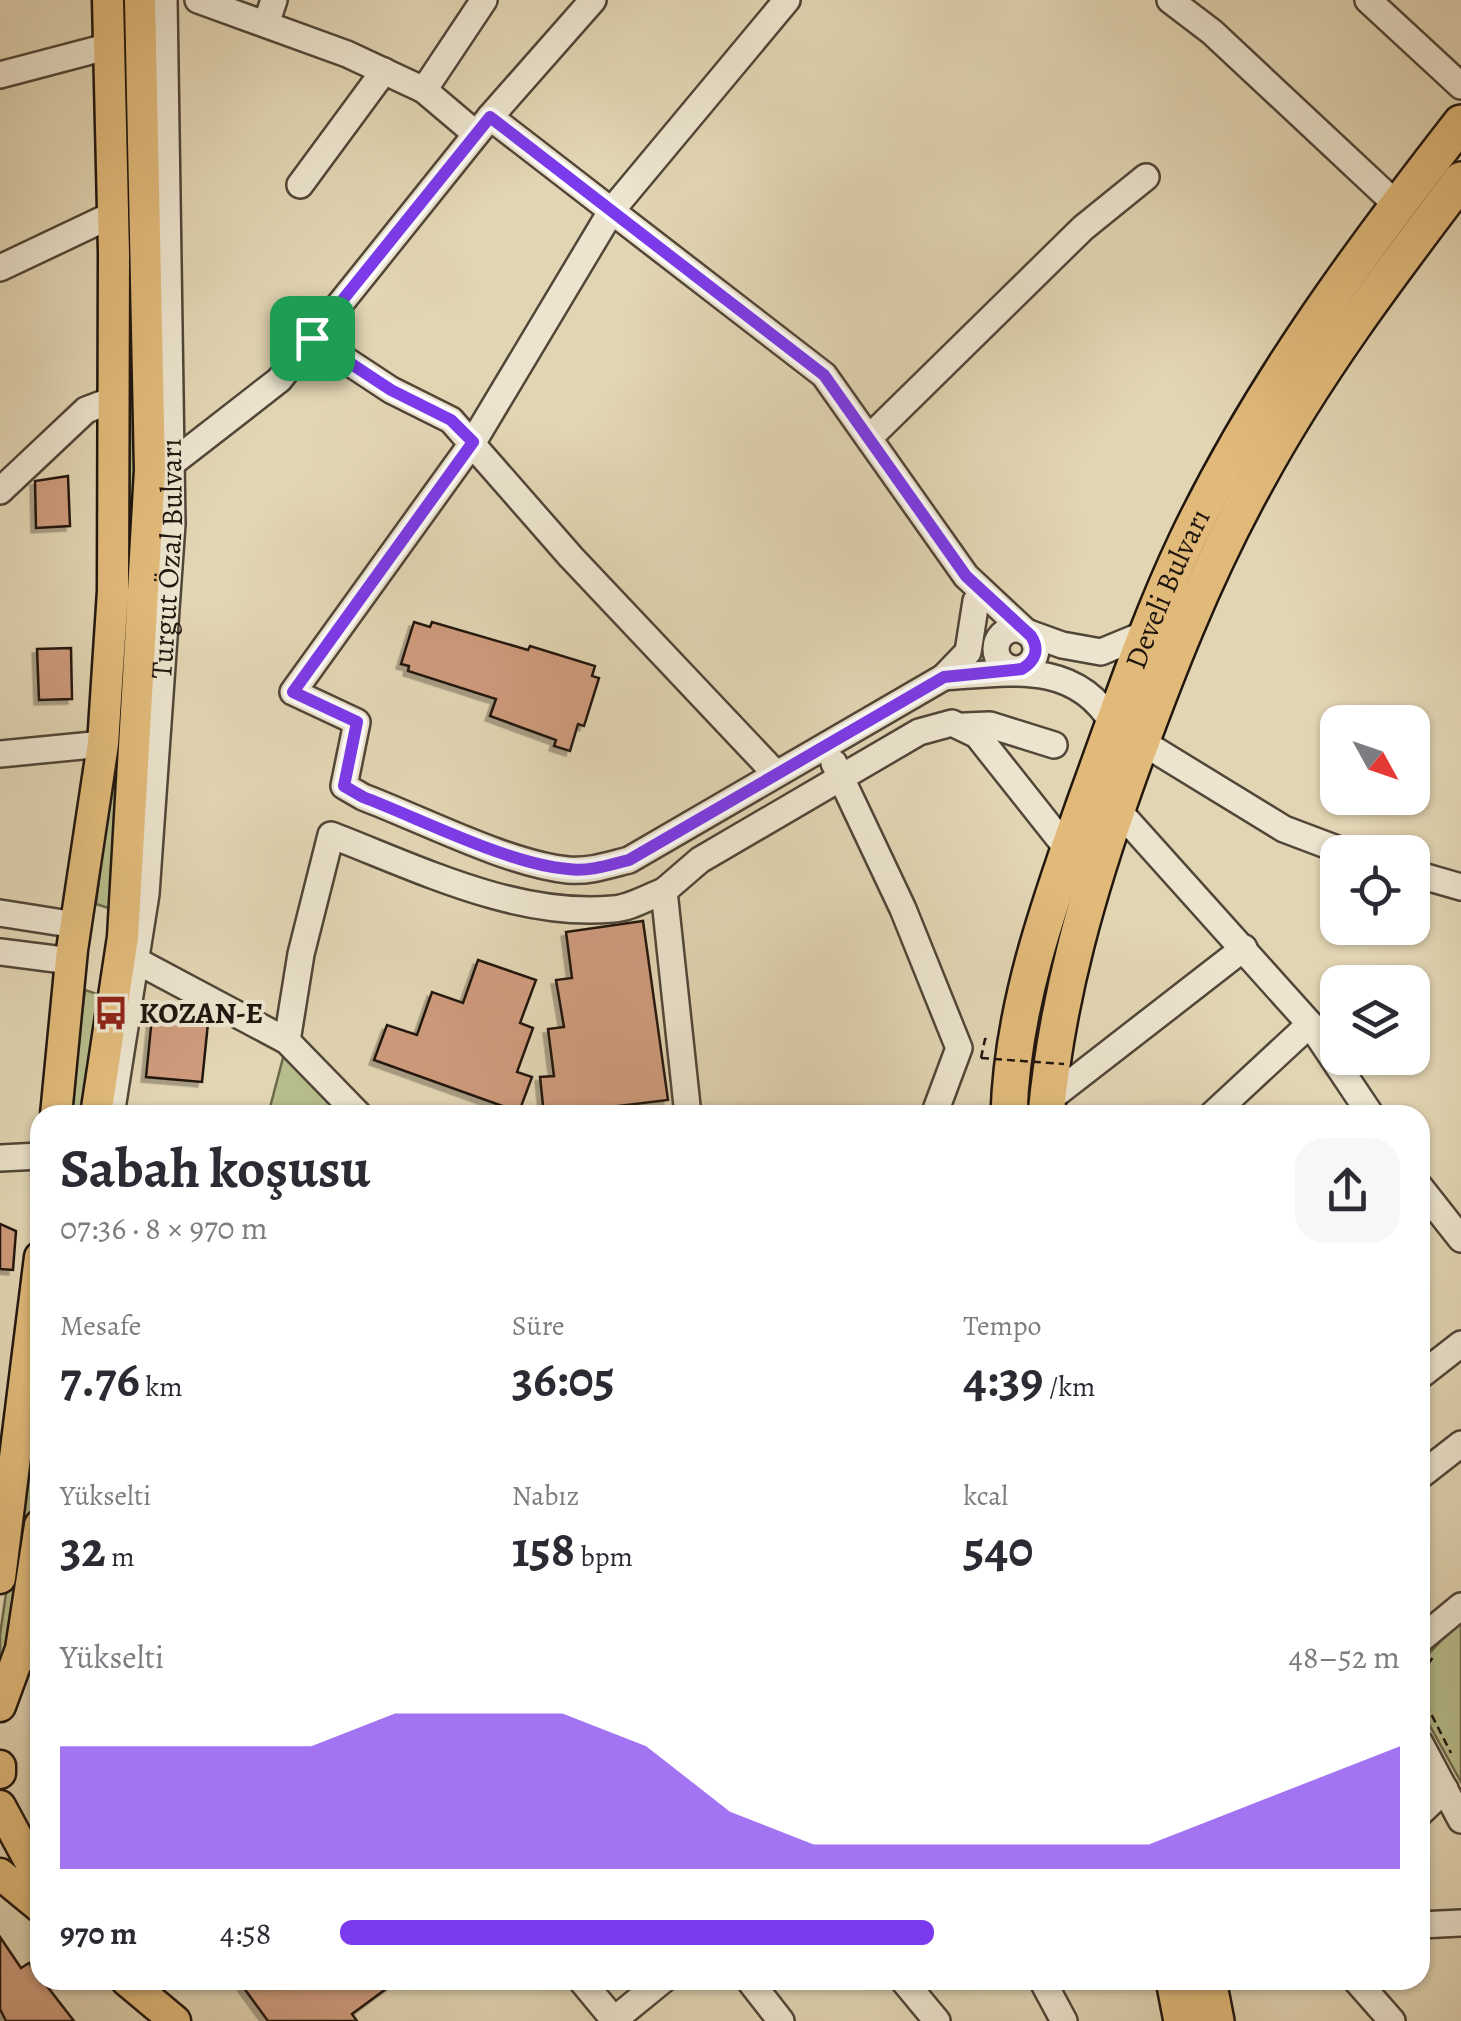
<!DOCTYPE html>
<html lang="tr">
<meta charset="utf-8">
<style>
body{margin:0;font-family:Alegreya,serif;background:#f7f7f7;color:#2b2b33;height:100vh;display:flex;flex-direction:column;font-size:38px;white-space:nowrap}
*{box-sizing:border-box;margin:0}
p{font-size:32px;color:#7c7c81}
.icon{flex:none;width:55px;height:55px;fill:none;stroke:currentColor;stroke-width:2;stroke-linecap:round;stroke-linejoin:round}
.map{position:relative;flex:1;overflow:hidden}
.drawer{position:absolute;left:30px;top:1105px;width:1400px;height:885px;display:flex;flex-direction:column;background:#fff;border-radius:30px;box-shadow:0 2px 8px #0004}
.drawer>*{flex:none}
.needle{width:65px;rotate:130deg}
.buttons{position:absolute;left:1320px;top:705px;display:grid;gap:20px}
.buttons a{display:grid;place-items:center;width:110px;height:110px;border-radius:20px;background:#fff;box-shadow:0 2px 8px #0004;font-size:50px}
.pin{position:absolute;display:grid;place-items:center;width:85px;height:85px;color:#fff;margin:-42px;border-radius:20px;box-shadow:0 5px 15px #0006}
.round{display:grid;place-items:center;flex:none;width:105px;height:105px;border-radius:30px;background:#f7f7f7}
.overview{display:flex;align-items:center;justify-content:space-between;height:170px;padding:0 30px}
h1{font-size:55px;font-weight:700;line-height:75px}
.metrics{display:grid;grid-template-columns:repeat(3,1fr);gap:15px;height:170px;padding:10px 30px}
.metrics div{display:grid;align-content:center}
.metrics b{font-size:50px;font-weight:700}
.metrics small{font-size:28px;font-weight:400}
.metrics p{font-size:28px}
.chart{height:280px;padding:20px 30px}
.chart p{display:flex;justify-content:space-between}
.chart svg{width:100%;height:180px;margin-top:10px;fill:#7c3aed;opacity:.7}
ul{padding:0 30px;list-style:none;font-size:32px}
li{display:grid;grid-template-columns:160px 120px 1fr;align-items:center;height:75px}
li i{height:25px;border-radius:12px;background:#7c3aed}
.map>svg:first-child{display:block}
.green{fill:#b6bc8a;stroke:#6c6a4c;stroke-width:2.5}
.building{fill:#ce9b7b;stroke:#21170f;stroke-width:2.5;filter:url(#shadow)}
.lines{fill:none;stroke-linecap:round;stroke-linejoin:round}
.minor-casing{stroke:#514638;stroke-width:30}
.major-casing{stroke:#21170f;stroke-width:35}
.highway-casing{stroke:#21170f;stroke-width:40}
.path{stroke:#21170f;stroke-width:2.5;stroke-dasharray:8 5;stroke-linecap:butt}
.minor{stroke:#ece4ce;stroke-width:25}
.major{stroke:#e1ba7a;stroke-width:30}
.highway{stroke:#e1ba7a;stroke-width:35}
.path-bridge{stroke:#21170f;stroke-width:2.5;stroke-dasharray:8 5;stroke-linecap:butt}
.route-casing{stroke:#fff;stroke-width:20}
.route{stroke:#7c3aed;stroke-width:12}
.labels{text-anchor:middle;stroke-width:8;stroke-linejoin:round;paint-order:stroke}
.street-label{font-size:30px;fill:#21170f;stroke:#ece4ce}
.poi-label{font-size:30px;font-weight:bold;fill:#21170f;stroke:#ece4ce;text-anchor:start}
</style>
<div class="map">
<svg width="1461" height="2021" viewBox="0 0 1461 2021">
<defs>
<filter id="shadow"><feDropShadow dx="-4.5" dy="4.5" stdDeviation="0" flood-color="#0004"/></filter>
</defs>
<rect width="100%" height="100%" fill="#e2d5b3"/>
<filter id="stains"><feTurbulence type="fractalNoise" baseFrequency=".002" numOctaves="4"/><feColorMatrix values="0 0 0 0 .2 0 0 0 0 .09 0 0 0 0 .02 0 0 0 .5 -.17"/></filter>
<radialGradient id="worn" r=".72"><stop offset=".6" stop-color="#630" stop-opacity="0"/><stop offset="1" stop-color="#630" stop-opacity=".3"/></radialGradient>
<!-- green -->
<path class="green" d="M120 0H129L140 452 115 910 96 904C116 753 128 601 130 449 131 299 122 149 120 0Z
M85 990 103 996 82 1115H69Z
M284 1054 339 1115H268Z
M40 1358V1446L13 1649 0 1665V1635Z
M1461 1620V1782L1420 1708V1663Z"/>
<!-- building -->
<path class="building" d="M68 476 70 526 36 528 35 481Z
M414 622 430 627 432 622 528 650 530 646 595 666 592 676 599 678 584 726 578 724 570 751 554 746 556 740 490 716 496 699 408 671 409 666 401 664Z
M71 648 72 699 39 700 37 649Z
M643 921 668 1100 544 1115 540 1077 554 1076 548 1029 564 1027 556 980 572 978 566 932Z
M478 960 536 980 520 1023 533 1028 517 1072 532 1077 519 1112 374 1060 387 1025 417 1035 432 992 463 1003Z
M152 1017 208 1023 202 1082 146 1077Z
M0 1224 16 1231 13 1270 0 1269Z
M0 1937 21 1968 29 1963 74 2021H6L0 2009Z
M238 1980H398L352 2014 357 2021H268Z"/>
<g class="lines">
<!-- minor casing -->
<g class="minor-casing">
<g id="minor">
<path d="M198 0 347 54 424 90 476 134"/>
<path d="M787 0 612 210 473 442 293 692 357 722 344 786 363 797C421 819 508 864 568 870 589 872 609 865 629 860L944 677"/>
<path d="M1170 0 1212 32 1398 206"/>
<path d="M1368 0 1461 86"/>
<path d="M266 24 274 0"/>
<path d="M0 75 110 46"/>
<path d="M424 90 484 0"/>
<path d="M490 117 824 375 966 576 1026 632 1062 645 1101 652 1147 633"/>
<path d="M300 185 384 71"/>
<path d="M0 268 114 214"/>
<path d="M312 338 391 390 451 420 571 557 776 774"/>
<path d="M869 438 1083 228 1146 177"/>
<path d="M162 467 171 464 279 380 490 117 593 0"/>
<path d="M0 491 86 410 115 399"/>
<path d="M976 601 968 652 944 677C1008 673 1075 659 1113 724"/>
<circle cx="1016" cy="649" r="20"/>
<path d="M965 726 990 725 1054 745"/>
<path d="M1142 742 1284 829 1345 852"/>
<path d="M0 754 103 744"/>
<path d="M834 763 903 909 959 1048 934 1115"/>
<path d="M1117 809 1310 1024 1371 1115"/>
<path d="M1412 873 1461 887"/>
<path d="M0 913 76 925"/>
<path d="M0 952 71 961"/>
<path d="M137 961 287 1041 359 1115"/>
<path d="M287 1041 301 954 331 835C419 869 517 918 613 909 630 908 648 897 664 891"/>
<path d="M1047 1101 1244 948"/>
<path id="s1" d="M111 1115 146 894 172 524 164 0"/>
<path d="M688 1115 664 891 700 860 919 732 952 723 977 735 1069 851"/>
<path d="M1212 1115 1310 1024"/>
<path d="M0 1158 40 1156"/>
<path d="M1420 1187 1461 1239"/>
<path d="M1420 1376 1461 1344"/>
<path d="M1420 1476 1461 1444"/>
<path d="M40 1637 21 1649 40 1662"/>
<path d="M1420 1640 1461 1606"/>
<path d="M1420 1743 1461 1820"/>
<path d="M1420 1813 1445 1789"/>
<path d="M1420 1925 1461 1923"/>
<path d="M581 1980 615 2021"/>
<path d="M749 1980 781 2021"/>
<path d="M903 1980 937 2021"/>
<path d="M1042 1980 1064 2021"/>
<path d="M1356 1980 1392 2021"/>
<path d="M614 2020 663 1980"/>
</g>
</g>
<!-- major casing -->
<g class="major-casing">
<path id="major" d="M56 1115 72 950 103 744 113 591 114 253 108 0
M96 1115 123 937 150 470 140 0
M0 1578 40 1257
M0 1706 21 1649 40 1525
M0 1766V1773
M0 1806 40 1880
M0 1874 40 1907
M126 1980 175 2021"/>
</g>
<!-- highway casing -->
<g class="highway-casing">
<g id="highway">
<path id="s2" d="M1009 1115C1012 1006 1050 902 1086 800 1118 713 1147 624 1187 540 1260 388 1358 255 1461 123"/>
<path d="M1046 1115C1057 997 1088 890 1128 778 1165 676 1204 575 1257 480 1315 373 1388 276 1461 180"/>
<path d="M1174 1980 1182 2021"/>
<path d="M1208 1980 1216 2021"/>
</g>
</g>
<!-- path -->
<path class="path" d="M981 1058 985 1039H989
M1420 1675 1434 1656
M1420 1692 1451 1753"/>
<!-- minor -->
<use href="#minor" class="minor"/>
<!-- major -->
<use href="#major" class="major"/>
<!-- highway -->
<use href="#highway" class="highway"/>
<!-- path-bridge -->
<path class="path-bridge" d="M981 1058 1064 1064"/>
</g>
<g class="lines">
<!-- route casing -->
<g class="route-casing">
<path id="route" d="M490 117 824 375 966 576 1031 636C1040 650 1035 661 1022 669L944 677 629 860C609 865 589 872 568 869 508 864 421 819 363 797L344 786 357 722 293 692 473 442 451 420 391 390 312 338Z"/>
</g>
<!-- route -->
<use href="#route" class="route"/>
</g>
<!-- icons -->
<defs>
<g id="bus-bare" transform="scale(2.7)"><path d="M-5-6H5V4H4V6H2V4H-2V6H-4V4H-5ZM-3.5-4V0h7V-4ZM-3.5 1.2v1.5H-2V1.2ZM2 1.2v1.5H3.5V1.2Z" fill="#8f2418" stroke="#ece4ce" stroke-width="2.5" paint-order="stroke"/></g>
</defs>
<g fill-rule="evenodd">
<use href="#bus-bare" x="111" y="1013"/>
</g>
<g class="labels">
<!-- street labels -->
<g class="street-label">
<text dy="10" stroke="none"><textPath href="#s1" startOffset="560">Turgut Özal Bulvarı</textPath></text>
<text dy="10" stroke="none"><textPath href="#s2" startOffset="552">Develi Bulvarı</textPath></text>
</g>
<!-- poi labels -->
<g class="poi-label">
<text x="139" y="1023">KOZAN-E</text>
</g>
</g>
<rect width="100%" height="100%" filter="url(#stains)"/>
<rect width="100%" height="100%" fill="url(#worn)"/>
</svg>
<div class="buttons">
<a><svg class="needle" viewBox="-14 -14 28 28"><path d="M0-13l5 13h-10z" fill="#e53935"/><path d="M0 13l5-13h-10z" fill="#7c7c81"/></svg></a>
<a><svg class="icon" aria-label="locate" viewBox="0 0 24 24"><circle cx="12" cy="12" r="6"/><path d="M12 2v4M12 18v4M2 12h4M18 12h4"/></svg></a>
<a><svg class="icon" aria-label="layers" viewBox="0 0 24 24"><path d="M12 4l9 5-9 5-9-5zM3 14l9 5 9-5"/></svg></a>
</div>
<div class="pin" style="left:312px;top:338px;background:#1e9e55"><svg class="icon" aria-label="arrive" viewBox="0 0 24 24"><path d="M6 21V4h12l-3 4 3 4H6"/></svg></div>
<section class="drawer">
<div class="overview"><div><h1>Sabah koşusu</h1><p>07:36 · 8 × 970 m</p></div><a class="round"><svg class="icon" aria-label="share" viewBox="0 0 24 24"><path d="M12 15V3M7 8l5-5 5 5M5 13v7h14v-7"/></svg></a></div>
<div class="metrics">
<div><p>Mesafe</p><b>7.76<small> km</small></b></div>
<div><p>Süre</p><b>36:05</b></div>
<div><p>Tempo</p><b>4:39<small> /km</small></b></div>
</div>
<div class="metrics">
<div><p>Yükselti</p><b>32<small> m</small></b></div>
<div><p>Nabız</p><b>158<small> bpm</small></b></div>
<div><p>kcal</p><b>540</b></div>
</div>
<div class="chart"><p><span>Yükselti</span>48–52 m</p>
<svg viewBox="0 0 160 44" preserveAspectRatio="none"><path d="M0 44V14L10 14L20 14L30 14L40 6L50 6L60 6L70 14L80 30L90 38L100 38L110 38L120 38L130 38L140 30L150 22L160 14V44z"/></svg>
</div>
<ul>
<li><b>970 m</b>4:58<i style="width:56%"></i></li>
</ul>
</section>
</div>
